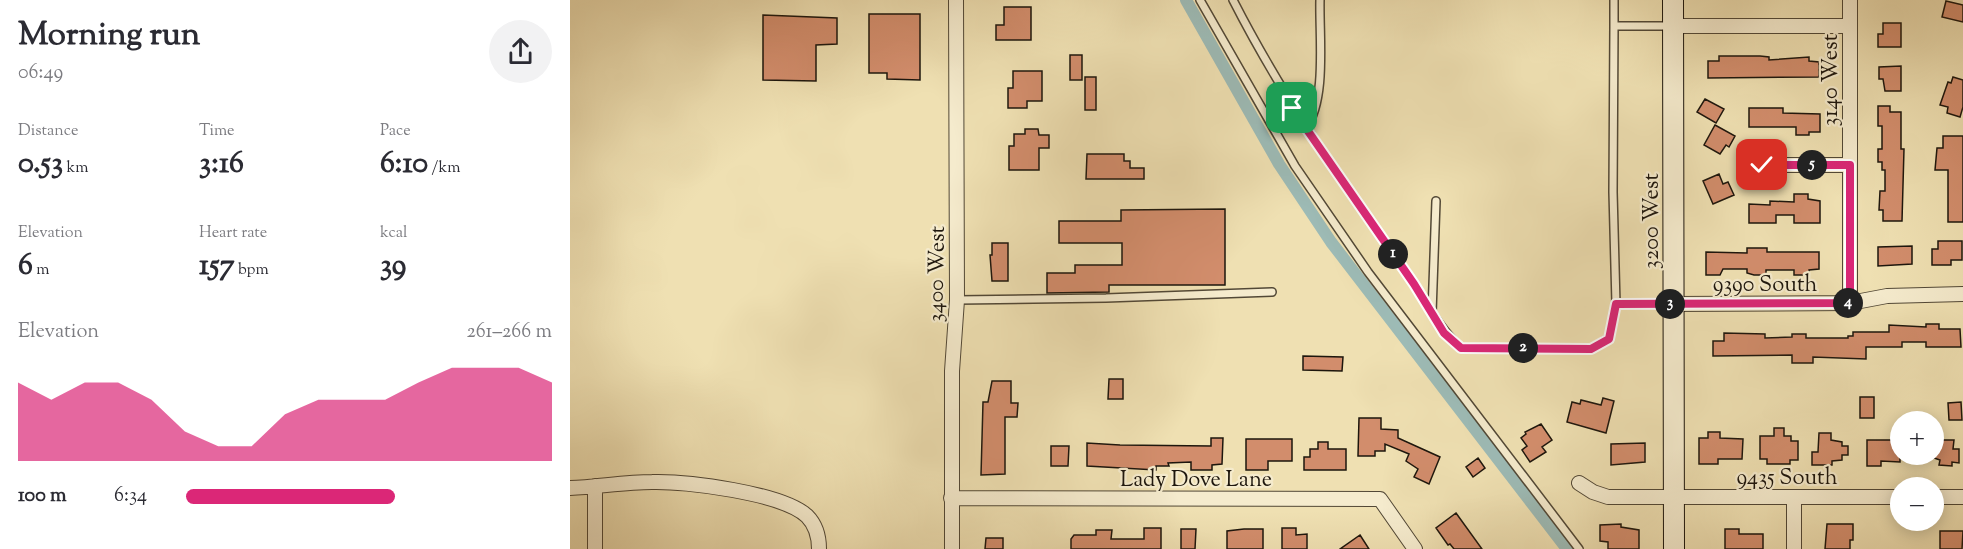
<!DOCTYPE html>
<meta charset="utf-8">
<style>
body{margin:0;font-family:"Sorts Mill Goudy",serif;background:#f2f2f3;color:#2b2b33;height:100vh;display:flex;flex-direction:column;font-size:22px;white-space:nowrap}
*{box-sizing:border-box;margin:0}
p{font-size:20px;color:#7c7c81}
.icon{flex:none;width:33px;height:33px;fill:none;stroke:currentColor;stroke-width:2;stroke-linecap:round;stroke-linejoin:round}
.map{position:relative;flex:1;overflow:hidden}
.panel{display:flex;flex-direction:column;background:#fff;width:570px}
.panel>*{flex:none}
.buttons{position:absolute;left:1320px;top:411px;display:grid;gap:12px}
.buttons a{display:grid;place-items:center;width:54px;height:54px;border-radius:50%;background:#fff;box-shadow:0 3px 15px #0003;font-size:30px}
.pin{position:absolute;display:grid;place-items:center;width:51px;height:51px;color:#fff;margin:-26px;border-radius:12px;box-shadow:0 3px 9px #0006}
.km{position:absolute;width:30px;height:30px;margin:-15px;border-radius:50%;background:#222;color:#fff;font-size:16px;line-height:30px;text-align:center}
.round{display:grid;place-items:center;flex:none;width:63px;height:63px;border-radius:32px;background:#f2f2f3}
.summary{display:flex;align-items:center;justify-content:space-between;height:102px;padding:0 18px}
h1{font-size:33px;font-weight:700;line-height:45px}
.metrics{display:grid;grid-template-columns:repeat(3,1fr);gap:9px;height:102px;padding:6px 18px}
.metrics div{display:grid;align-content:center}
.metrics b{font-size:30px;font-weight:700}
.metrics small{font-size:16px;font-weight:400}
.metrics p{font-size:16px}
.chart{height:168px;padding:12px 18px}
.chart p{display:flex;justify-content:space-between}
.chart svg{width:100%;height:108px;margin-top:6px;fill:#db2777;opacity:.7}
ul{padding:0 18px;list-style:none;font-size:20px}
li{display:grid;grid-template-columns:96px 72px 1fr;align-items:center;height:45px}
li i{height:15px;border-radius:8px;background:#db2777}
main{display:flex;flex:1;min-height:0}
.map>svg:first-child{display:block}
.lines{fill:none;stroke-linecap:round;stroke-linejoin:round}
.canal{stroke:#9dbbb6;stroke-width:12}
.building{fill:#d28d6c;stroke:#1d160d;stroke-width:1.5}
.lane-casing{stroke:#524836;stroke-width:10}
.street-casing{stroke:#524836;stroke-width:16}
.secondary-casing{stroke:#1d160d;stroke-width:22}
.lane{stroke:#f5ebcd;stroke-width:7}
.street{stroke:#f5ebcd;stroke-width:14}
.secondary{stroke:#f5ebcd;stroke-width:20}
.route-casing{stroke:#fff;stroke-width:12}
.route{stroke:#db2777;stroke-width:8}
.labels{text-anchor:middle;stroke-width:4.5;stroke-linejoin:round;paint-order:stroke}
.street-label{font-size:22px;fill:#1d160d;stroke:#f5ebcd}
</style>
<main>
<section class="panel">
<div class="summary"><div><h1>Morning run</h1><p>06:49</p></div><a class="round"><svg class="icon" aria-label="share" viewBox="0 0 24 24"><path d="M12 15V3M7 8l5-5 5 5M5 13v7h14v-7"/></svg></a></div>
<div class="metrics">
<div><p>Distance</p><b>0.53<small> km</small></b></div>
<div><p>Time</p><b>3:16</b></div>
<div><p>Pace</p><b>6:10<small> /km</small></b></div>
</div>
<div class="metrics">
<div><p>Elevation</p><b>6<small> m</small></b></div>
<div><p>Heart rate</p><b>157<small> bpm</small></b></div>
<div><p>kcal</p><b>39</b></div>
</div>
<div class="chart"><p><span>Elevation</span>261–266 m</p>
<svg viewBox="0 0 160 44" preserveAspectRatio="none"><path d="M0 44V12L10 19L20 12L30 12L40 19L50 32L60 38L70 38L80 25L90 19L100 19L110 19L120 12L130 6L140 6L150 6L160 12V44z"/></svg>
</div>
<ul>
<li><b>100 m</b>6:34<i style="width:57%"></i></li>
</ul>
</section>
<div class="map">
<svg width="1393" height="549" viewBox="0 0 1393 549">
<rect width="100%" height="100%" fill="#efe0b2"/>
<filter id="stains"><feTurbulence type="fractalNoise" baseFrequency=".00333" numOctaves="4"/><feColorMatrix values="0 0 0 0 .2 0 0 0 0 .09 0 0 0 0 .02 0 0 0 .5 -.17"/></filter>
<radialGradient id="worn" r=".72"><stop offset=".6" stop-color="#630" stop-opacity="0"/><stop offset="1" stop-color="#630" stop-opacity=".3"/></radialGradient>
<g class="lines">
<!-- canal -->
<path class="canal" d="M616 0 709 164 761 242 997 549"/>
</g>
<!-- building -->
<path class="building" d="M1376 1 1393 5V22L1372 17Z
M434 7H461V40H426V25H434Z
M299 14H350V80L317 79V73H299Z
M193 15 267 18V44L246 45V81L193 80Z
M1313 23H1331V47H1308V34H1313Z
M500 55H512V80H500Z
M1149 56H1190L1199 57V60L1239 57V61L1249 62V77L1138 78V61H1149Z
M1331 66V91H1315L1313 79H1309V67Z
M443 71H472V101H457V108H438V88H443Z
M515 77H526V110H515Z
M1383 77 1393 80V107L1390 117 1377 113 1378 107 1370 105 1378 82 1381 83Z
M1135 99 1154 109 1146 123 1127 112Z
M1308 106H1320V112H1331V149H1334L1332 221H1313V210H1309L1310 191H1315V170H1312V162H1308V149H1312V126H1308Z
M1179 108H1213V113L1250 114V132H1239V135H1226V127H1179Z
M1145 125 1165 136 1159 147 1156 145 1150 154 1134 145Z
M455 129H468L469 135H479V148H469V170H439V146H444V134H455Z
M1373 136H1393V222H1378V170H1365L1367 148H1373Z
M517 154H554V161H560V168H574V179H516Z
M1149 174 1153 184 1158 182 1164 195 1143 204 1133 181Z
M1224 194H1238V199L1250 201V223H1224V215H1206V223H1179V204L1200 205V201L1224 202Z
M655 209V285H539V292L477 293V273H505V265H552V243H489V221H551V210Z
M1368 241H1392V260H1381V265H1362V249H1368Z
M422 243H438V281H422L420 255H422Z
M1342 246V264L1308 266V247Z
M1177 248H1197V252H1249V269L1239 270V275H1224V270H1196V275H1184L1177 273V269H1153L1150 275H1136V252L1177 253Z
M1356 324H1369V329H1390L1391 347H1356V342H1332V347H1296V359L1243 357V363H1222V355L1143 356V341H1154V333L1195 334V338L1222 337V334H1236V338H1278V336H1283V332H1319V325L1356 327Z
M733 356 773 357 772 371 733 370Z
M539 379H553V399H538Z
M422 381H441V403H448L447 417H435V474L411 475 413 402H418Z
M1290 397H1304V418H1290Z
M1033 398 1044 401 1036 433 997 422 1002 402 1010 404 1011 400 1031 405Z
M1391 402 1392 420H1379L1378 403Z
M789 418H811V429L828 430V438L870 457 859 484 844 477 848 469 836 461 839 454 815 444V451H805V456H788Z
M971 424 982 440 972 447 976 452 960 462 952 450 957 446 951 438 956 434 955 432Z
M1204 428H1214V436H1221V441H1228V460H1220V464H1197V459H1190V436H1204Z
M1138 432H1150V438L1173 439 1172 459H1148V464H1129V438H1138Z
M1249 433H1261V440L1272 442V446H1278V455H1272V460L1262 461V465H1242V452H1248Z
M641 438H653L652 464 642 465V470H621V462L598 463 599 466H586V470L517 466V443L550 445 641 446Z
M676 439H722V461H698V470H676Z
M1297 440H1330V462L1311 461V466H1297Z
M1364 440H1384L1383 449H1389V463L1382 462V466L1369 465 1370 460 1364 458Z
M748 442H758V449H776V470H734V457H740V449H748Z
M1075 443V462L1041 465V444Z
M481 446H499L498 466H481Z
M908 458 915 468 903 477 896 467Z
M886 513 912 549H884L880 544 878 545 866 528Z
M1051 524V527L1069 530V549H1038V542L1030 541V525Z
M1257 524H1283V540H1280V549H1255Z
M574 528H591V549H501V539L504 535H526V530H542L541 539H574Z
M712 528H726V535L737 534V549H712Z
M611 529H626L625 549H611Z
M674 529H693V549H657V531Z
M1155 529H1169V534H1193V549H1155Z
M1370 531H1393L1392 549H1370Z
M790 535 799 549H770Z
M416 538H433V549H415Z"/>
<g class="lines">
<!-- lane casing -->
<g class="lane-casing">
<path id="lane" d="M630 0 725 166 798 272 1009 549
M663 0C711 94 771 181 832 266 852 294 866 325 891 348L1021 349 1039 338 1046 304 1043 192 1044 26
M1044 0V26H1102
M736 128C757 99 749 36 750 0
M387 300 536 298 702 292
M1046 304H1103
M862 313 866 201"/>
</g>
<!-- street casing -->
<g class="street-casing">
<path id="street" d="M1280 0V303
M1103 26H1280
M1192 165H1280
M1104 304 1280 303 1317 296 1393 294
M1009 483 1023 492 1038 497H1330
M0 488C27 487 55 482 82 482 116 481 212 493 237 516 246 525 249 536 249 549
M1224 497V549
M1364 497H1393
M381 498 810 499 845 549
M25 549V486
M382 549V371L387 300 386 0"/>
</g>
<!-- secondary casing -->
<g class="secondary-casing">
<path id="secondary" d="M1103 0 1104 549"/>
</g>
<!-- lane -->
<use href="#lane" class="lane"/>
<!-- street -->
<use href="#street" class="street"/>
<!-- secondary -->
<use href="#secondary" class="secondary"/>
</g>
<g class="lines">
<!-- route casing -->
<g class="route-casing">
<path id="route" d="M722 108 844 284 874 333 891 348 1021 349 1039 339 1046 304 1280 303V165H1192"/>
</g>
<!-- route -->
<use href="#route" class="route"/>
</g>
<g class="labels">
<!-- street labels -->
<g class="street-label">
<text transform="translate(1259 80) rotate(-90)" y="8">3140 West</text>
<text transform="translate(1080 221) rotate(-90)" y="8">3200 West</text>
<text transform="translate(365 274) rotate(-89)" y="8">3400 West</text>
<text x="1195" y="291">9390 South</text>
<text x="1217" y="484">9435 South</text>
<text x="626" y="486">Lady Dove Lane</text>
</g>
</g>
<rect width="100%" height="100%" filter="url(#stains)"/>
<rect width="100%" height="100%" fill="url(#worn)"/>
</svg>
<div class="buttons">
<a>+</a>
<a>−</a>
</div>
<div class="pin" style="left:722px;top:108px;background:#1e9e55"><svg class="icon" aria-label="arrive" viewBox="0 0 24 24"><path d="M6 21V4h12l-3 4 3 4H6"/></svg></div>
<div class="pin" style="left:1192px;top:165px;background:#d93025"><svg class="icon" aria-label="check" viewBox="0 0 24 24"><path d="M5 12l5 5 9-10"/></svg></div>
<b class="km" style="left:823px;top:254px">1</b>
<b class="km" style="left:953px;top:348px">2</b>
<b class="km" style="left:1100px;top:304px">3</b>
<b class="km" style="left:1278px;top:303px">4</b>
<b class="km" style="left:1242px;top:165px">5</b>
</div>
</main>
